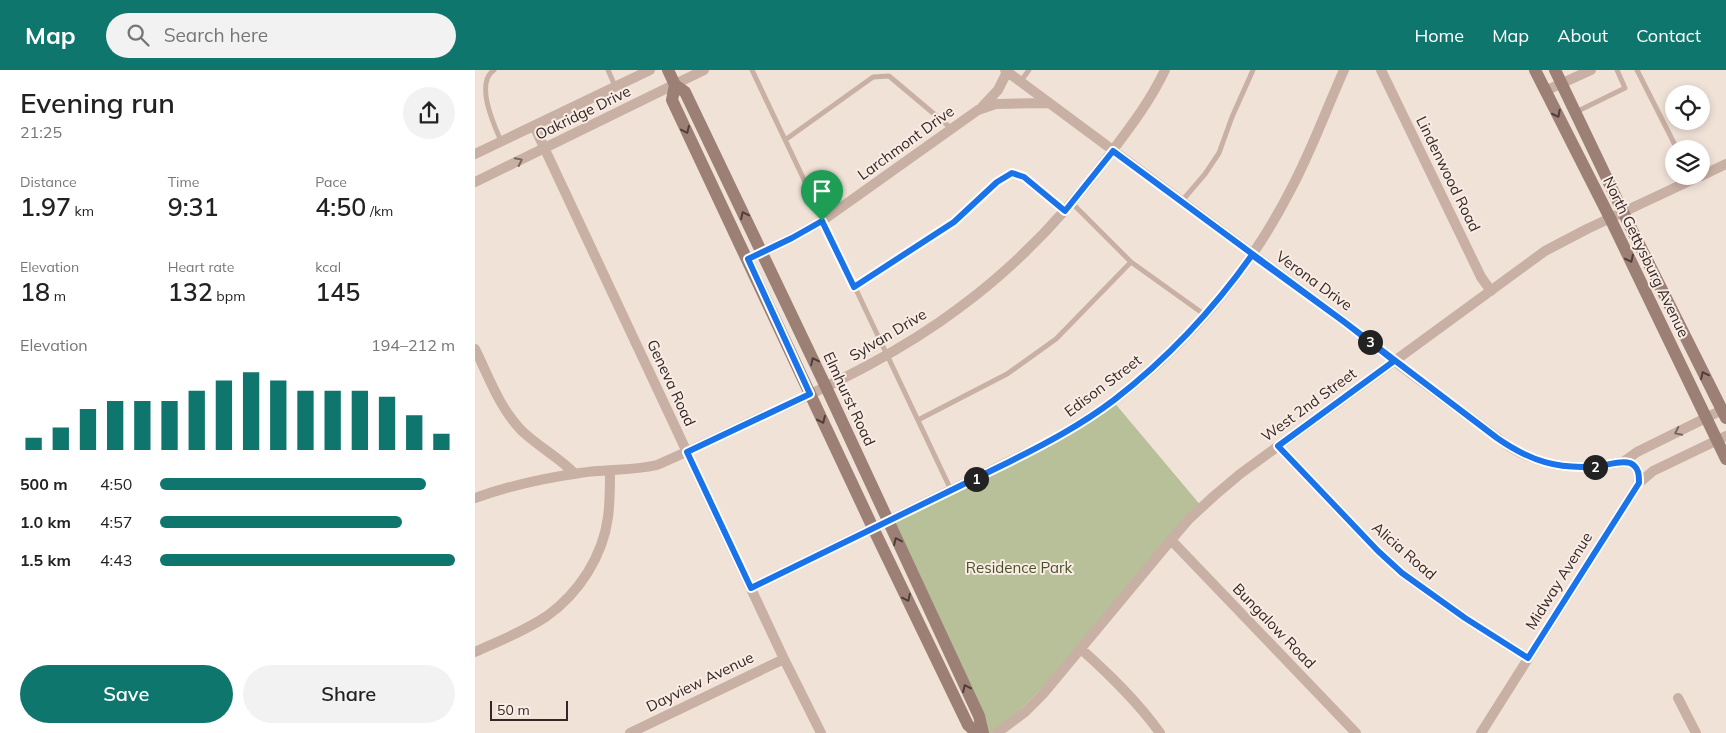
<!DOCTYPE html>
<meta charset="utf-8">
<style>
body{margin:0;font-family:Mulish,sans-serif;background:#f2f2f2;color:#222;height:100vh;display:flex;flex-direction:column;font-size:19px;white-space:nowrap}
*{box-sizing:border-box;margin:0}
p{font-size:16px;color:#767676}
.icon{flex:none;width:28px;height:28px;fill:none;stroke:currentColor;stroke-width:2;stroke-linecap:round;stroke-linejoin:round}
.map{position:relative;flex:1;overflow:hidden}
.details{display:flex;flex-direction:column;background:#fff;width:475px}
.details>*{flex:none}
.buttons{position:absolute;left:1190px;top:15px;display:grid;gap:10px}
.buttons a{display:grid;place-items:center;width:45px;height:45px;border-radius:50%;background:#fff;box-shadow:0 2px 8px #0003;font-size:25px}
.scale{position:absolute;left:15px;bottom:12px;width:78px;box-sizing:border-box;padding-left:5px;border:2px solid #342826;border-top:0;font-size:14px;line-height:18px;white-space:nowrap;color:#342826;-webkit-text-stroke:4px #f9ece4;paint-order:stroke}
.pin{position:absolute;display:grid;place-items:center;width:42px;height:42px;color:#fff;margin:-51px -21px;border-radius:50% 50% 50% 0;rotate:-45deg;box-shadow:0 0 5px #0007}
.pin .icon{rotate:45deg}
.km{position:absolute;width:25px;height:25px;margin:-12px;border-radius:50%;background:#222;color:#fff;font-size:14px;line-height:25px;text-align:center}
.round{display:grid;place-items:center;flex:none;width:52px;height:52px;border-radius:26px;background:#f2f2f2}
.headline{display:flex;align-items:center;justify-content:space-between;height:85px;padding:0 20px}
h1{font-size:28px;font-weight:600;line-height:38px}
.metrics{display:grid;grid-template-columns:repeat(3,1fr);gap:8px;height:85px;padding:5px 20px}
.metrics div{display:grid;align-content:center}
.metrics b{font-size:25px;font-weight:600}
.metrics small{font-size:14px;font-weight:400}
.metrics p{font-size:14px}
.chart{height:140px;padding:10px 20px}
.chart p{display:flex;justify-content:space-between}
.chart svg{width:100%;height:90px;margin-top:5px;stroke:#0f766e;stroke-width:6}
.action{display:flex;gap:10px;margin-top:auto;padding:10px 20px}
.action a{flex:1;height:58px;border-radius:30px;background:#0f766e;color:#fff;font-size:20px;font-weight:600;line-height:58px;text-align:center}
.action a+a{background:#f2f2f2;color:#222}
ul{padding:0 20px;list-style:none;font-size:16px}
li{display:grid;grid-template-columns:80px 60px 1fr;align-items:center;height:38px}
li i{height:12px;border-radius:6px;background:#0f766e}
header{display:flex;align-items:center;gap:30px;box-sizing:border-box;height:70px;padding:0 25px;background:#0f766e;color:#fff}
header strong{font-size:24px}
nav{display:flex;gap:28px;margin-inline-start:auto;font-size:18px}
.search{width:350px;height:45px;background:#f2f2f2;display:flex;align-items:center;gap:12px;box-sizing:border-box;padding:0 18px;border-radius:28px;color:#767676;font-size:19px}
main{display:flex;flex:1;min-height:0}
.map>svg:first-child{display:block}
.green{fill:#b7c098}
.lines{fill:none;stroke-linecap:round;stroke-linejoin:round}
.lane{stroke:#c9b0a4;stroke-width:5}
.street{stroke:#c9b0a4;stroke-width:10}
.secondary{stroke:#9c7f75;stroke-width:12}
.oneway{stroke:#4e3e3a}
.oneway2{stroke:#77655f}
.route-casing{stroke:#fff;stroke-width:10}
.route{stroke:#1a73e8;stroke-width:6}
.labels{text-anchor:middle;stroke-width:4;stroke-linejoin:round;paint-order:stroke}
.street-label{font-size:15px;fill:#342826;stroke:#f9ece4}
.park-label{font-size:15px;fill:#485229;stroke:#f9ece4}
</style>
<header>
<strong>Map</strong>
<div class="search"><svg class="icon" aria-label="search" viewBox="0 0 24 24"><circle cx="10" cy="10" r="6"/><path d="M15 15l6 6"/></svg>Search here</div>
<nav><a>Home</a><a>Map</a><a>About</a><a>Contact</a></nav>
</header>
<main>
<section class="details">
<div class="headline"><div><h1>Evening run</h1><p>21:25</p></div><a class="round"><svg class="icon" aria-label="share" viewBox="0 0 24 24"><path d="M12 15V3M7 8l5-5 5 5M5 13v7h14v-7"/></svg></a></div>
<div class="metrics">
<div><p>Distance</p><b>1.97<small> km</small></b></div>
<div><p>Time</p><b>9:31</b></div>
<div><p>Pace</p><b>4:50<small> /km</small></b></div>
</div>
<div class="metrics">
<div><p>Elevation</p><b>18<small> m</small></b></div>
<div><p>Heart rate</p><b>132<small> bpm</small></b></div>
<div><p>kcal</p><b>145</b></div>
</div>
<div class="chart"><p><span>Elevation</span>194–212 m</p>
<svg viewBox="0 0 160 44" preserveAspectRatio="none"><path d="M5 44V38M15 44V33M25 44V24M35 44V20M45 44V20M55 44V20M65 44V15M75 44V10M85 44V6M95 44V10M105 44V15M115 44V15M125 44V15M135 44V18M145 44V27M155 44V36"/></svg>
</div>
<ul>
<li><b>500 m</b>4:50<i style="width:90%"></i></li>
<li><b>1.0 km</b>4:57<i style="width:82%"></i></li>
<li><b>1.5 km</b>4:43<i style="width:100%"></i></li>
</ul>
<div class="action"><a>Save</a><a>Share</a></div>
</section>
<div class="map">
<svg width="1251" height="663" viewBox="0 0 1251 663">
<rect width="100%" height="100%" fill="#f1e2d8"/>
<!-- green -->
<path class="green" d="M638 331 727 437 606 579 522 663H508L413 451 476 421Z"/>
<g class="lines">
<!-- lane -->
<path class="lane" d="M19 0C0 13 18 53 26 71
M133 0 140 16
M277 0 476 420
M1162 0 1202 79
M545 12 554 0
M1101 42 1150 18 1142 0
M310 70 398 7 414 6 477 59
M706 132 730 104 744 83 757 47 778 0
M597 133 656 192 730 245
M379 217 479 152 522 112 537 103 549 107 590 141
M443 350 532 304 581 269 656 192"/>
<!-- street -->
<path class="street" d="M530 0 868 251 919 291 1035 377C1063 394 1091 400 1124 396 1134 395 1146 390 1155 393 1164 397 1166 408 1162 416L1006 663
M906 0 1006 207 1016 221
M1070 21 1116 0
M507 37 523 20 532 2
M59 56 309 589 346 663
M0 84 175 0
M1226 106 1251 94
M0 112 229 0
M273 189 317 168 347 151 503 40 521 34 573 33
M0 279C14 307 24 337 46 360 62 376 84 387 100 404
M803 376 903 481 927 503 990 548 1053 588
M1148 392 1162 382 1247 340
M1164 413 1178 401 1251 366
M0 428C33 416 70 408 105 403 131 399 156 401 182 395 221 378 260 359 299 341 363 312 427 281 484 238 541 196 590 145 632 88 653 60 675 32 690 0
M696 470 881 663
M276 518 574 372C596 359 618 346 638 331 711 275 773 203 815 121 836 82 851 40 869 0
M606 579C635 605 662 631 685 663
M0 582C24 571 50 561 72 546 104 523 128 486 133 447 135 432 135 416 135 401
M1203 628 1221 663
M155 663 309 589
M522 663 550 642 568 624 696 470 714 449 739 426 765 404 1070 181 1112 159 1225 106"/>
<!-- secondary -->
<path class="secondary" d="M193 0 200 15 210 22 351 317 504 646 508 663
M1060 0 1135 148 1251 389
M1080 0 1148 142 1251 348
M200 15 197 30 398 458 493 655 502 663"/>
</g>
<!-- one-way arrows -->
<defs><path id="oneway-chevron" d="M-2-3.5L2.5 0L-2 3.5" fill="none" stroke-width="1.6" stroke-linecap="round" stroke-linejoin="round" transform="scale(1.25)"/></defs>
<g class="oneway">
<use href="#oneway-chevron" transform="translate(1082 44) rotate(63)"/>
<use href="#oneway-chevron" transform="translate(211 60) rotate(65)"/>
<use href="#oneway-chevron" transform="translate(269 145) rotate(-115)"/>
<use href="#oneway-chevron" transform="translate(1155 189) rotate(64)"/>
<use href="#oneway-chevron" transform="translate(339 291) rotate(-116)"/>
<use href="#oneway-chevron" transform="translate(1229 305) rotate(-116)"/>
<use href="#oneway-chevron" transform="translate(347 350) rotate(65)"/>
<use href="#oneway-chevron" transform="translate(422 471) rotate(-115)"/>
<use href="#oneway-chevron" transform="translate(432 528) rotate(64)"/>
<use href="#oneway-chevron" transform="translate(491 618) rotate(-115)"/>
</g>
<g class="oneway2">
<use href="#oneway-chevron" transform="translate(44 91) rotate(-26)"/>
<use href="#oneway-chevron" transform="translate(1203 362) rotate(154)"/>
</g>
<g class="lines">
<!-- route casing -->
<g class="route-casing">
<path id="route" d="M347 151 317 168 273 189 335 324 212 382 276 518 534 392C570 374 606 355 639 330 692 289 738 240 777 185L868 251 1022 368C1055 391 1083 400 1124 396 1134 395 1145 390 1155 393 1164 397 1164 405 1164 413L1053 588 990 548 927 503 903 481 803 376 919 291 868 251 638 81 590 141 549 107 537 103 522 112 479 152 379 217 347 151"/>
</g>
<!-- route -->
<use href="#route" class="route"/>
</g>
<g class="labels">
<!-- street labels -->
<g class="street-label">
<text transform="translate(108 43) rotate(-26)" y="5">Oakridge Drive</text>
<text transform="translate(431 73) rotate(-36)" y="5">Larchmont Drive</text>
<text transform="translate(973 104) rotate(64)" y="5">Lindenwood Road</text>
<text transform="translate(1171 187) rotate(64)" y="5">North Gettysburg Avenue</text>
<text transform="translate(839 211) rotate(36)" y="5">Verona Drive</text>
<text transform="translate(413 265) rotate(-31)" y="5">Sylvan Drive</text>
<text transform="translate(196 313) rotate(65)" y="5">Geneva Road</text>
<text transform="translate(628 316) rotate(-37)" y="5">Edison Street</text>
<text transform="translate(374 329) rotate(65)" y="5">Elmhurst Road</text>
<text transform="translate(834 335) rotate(-36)" y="5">West 2nd Street</text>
<text transform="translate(929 481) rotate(41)" y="5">Alicia Road</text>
<text transform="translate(1084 511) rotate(-58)" y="5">Midway Avenue</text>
<text transform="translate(799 556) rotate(46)" y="5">Bungalow Road</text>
<text transform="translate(225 612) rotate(-26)" y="5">Dayview Avenue</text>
</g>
<!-- park labels -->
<g class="park-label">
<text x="544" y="503">Residence Park</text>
</g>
</g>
</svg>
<div class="buttons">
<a><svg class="icon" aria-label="locate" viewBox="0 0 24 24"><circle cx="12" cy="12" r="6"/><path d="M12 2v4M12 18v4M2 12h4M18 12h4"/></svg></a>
<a><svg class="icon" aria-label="layers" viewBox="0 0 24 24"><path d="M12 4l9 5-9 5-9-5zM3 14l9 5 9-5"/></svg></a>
</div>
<div class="scale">50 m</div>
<div class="pin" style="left:347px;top:151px;background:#1e9e55"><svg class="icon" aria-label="arrive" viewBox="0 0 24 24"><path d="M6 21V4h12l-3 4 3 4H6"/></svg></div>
<b class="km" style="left:501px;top:409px">1</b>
<b class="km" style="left:1120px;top:397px">2</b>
<b class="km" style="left:895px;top:272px">3</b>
</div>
</main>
